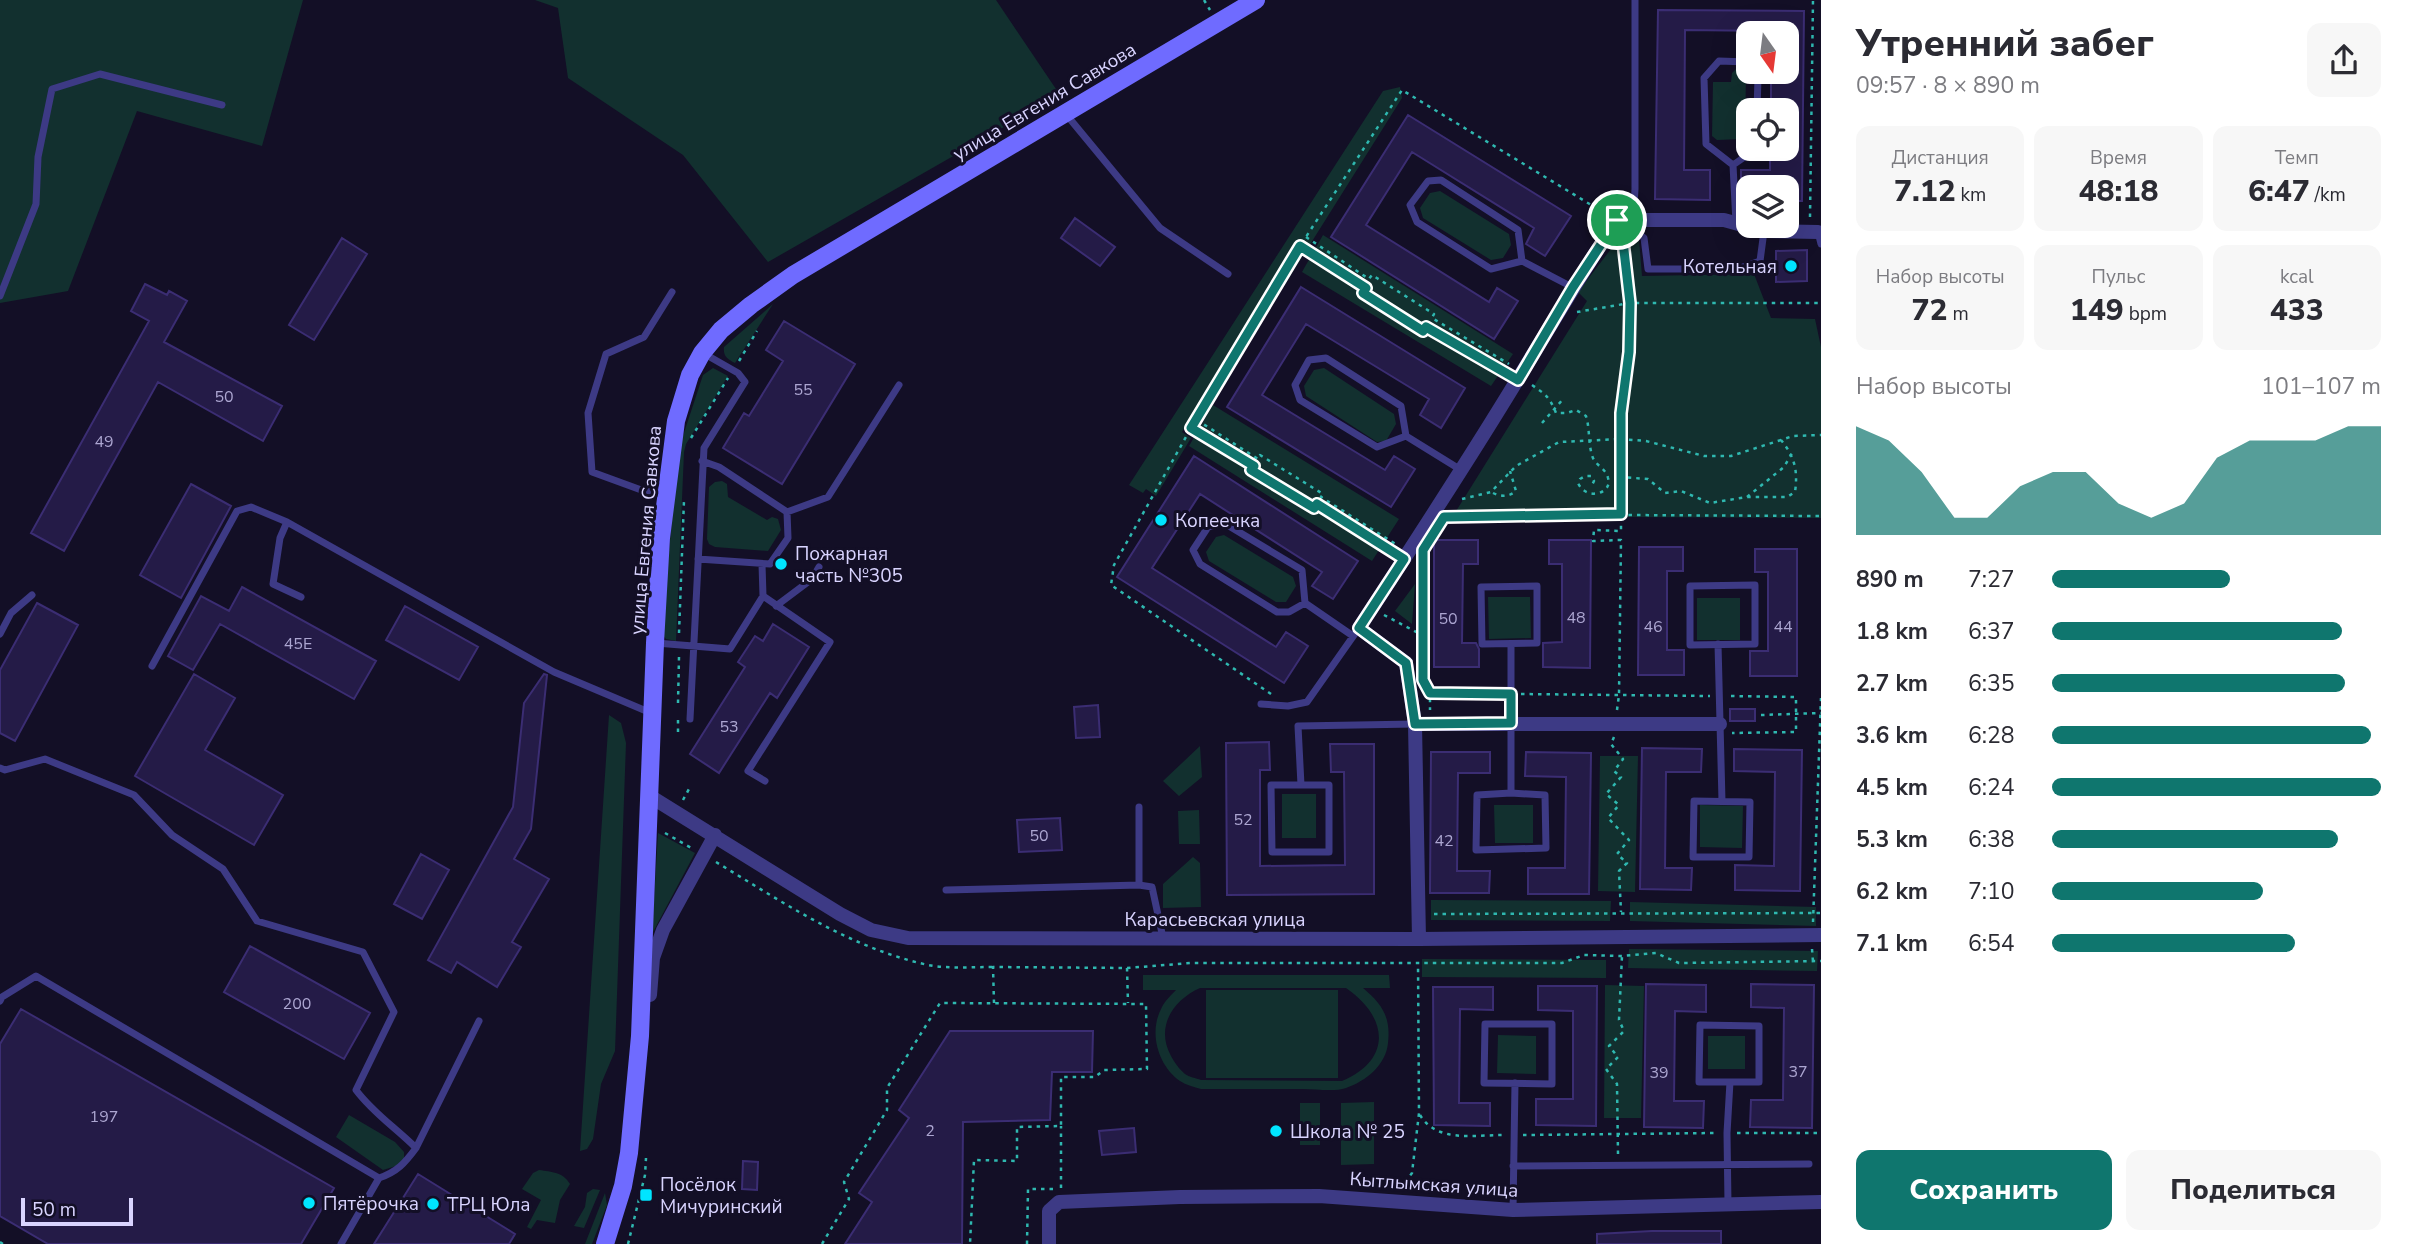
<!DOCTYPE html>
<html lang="ru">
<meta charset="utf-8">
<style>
body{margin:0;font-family:"Nunito Sans",sans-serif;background:#f7f7f7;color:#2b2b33;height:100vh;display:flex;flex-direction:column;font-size:26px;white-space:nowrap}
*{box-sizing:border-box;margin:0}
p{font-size:23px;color:#7c7c81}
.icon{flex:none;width:38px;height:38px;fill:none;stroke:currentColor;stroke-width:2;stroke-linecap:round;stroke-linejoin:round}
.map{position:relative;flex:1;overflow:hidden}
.sheet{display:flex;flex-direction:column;background:#fff;width:595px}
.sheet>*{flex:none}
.needle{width:46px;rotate:166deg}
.tools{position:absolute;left:1736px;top:21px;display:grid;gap:14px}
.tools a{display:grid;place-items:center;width:63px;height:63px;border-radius:14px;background:#fff;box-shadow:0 7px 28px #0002;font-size:35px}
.scale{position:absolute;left:21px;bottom:18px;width:112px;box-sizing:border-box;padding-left:7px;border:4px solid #d9d4ff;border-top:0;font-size:19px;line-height:24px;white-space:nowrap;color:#d9d4ff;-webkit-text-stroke:5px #130f26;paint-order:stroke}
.pin{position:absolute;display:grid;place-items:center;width:60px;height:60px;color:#fff;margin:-30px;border:4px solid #fff;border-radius:50%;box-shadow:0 2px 7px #0007}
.round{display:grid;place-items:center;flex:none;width:74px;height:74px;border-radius:14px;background:#f7f7f7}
.overview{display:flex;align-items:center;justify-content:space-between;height:119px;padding:0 35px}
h1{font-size:38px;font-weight:800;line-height:52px}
.stats{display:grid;grid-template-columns:repeat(3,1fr);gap:10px;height:119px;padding:7px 35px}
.stats div{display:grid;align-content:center;border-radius:14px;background:#f7f7f7;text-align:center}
.stats b{font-size:30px;font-weight:800}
.stats small{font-size:19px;font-weight:400}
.stats p{font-size:19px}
.chart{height:196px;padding:14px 35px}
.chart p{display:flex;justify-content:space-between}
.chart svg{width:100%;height:126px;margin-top:7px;fill:#0f766e;opacity:.7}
.primary-button{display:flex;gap:14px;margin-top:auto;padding:14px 35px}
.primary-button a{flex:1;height:80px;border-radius:14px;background:#0f766e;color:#fff;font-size:28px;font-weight:800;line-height:80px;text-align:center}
.primary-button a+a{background:#f7f7f7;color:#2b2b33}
ul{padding:0 35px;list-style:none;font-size:23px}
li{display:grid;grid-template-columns:112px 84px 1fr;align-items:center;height:52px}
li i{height:18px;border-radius:9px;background:#0f766e}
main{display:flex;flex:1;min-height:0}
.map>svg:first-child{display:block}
.green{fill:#12302f;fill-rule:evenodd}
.building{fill:#241b47;stroke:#3b2d73;stroke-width:2}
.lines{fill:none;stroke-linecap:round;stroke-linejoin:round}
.path{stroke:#2fb8b0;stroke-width:2.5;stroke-dasharray:3.5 5;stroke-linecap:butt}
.service{stroke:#3d3a85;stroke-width:7}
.minor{stroke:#3d3a85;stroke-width:14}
.secondary{stroke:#6f6bff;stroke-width:18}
.route-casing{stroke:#fff;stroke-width:14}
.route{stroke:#0f766e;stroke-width:9}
.poi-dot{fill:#00e5ff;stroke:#130f26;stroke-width:2.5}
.labels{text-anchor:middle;stroke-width:6;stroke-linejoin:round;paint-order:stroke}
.number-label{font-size:16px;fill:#aca6d1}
.street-label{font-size:19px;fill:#d9d4ff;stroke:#130f26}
.poi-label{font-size:19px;fill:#d9d4ff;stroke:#130f26;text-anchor:start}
</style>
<main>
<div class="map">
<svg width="1821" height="1244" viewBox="0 0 1821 1244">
<rect width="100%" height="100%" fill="#130f26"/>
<!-- green -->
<path class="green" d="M0 0H303L262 146 137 111 68 291 0 303Z
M535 0H996L1060 95 768 262 683 155 568 78 558 8Z
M1737 68H1742L1746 74 1745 135 1741 139 1717 140 1712 136 1713 82H1731L1732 73Z
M1400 87 1402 98 1262 321 1254 317 1231 354 1239 359 1202 420 1192 415 1182 432 1191 438 1156 496 1146 489 1143 493 1129 485 1383 91Z
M1440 191 1509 234 1511 245 1503 258 1491 260 1423 218 1420 208 1430 193Z
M1323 235 1513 354 1491 386 1302 272Z
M1639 239 1642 276 1754 274 1771 318 1815 319 1821 347V518L1453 516 1587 301 1578 292 1611 249Z
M773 304 735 363C727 359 723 356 724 347Z
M713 368 728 376 686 444 684 452 676 641 666 639 661 633 679 448 703 375Z
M1324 368 1394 414 1396 424 1386 441 1377 442 1306 396 1304 386 1314 370Z
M1213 405 1399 519 1372 561 1189 446Z
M722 481 727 484 728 497 767 520 772 517 778 519 781 530 768 551 715 547 709 544 707 539 709 487 715 482Z
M1224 535 1293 577 1296 586 1286 602H1276L1209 561 1206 552 1216 537Z
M1415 584 1412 624 1395 611Z
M1488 597H1530L1531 638 1489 639Z
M1697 598H1740V640H1697Z
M609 715 621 723 626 743 615 1051 601 1084 593 1139 587 1149 580 1151Z
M1200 746 1202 777 1179 796 1163 781Z
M1600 756H1638L1635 892 1598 891Z
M1282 794H1316V838H1282Z
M1494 805H1533V843H1495Z
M1700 805 1743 806 1742 848 1700 847Z
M1199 810 1200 844H1179L1178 811Z
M658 833 695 853 652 934Z
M1193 857 1200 863 1201 907 1163 908V884Z
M1431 900 1611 901 1610 921 1431 920Z
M1630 902 1816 907V926L1630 921Z
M1629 949 1818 951 1817 971 1628 968Z
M1422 959 1606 960V978L1422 977Z
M1143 975H1389L1390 988H1363C1382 1004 1391 1017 1388 1043 1386 1065 1366 1081 1346 1088 1334 1092 1317 1089 1303 1089 1269 1089 1235 1089 1201 1089 1194 1087 1186 1085 1180 1081 1158 1066 1148 1032 1162 1007 1165 1001 1171 995 1176 990H1143ZM1200 988H1346C1388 1017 1393 1059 1342 1081L1201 1080C1196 1078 1189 1077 1185 1074 1180 1070 1174 1062 1171 1056 1155 1027 1173 1000 1200 988Z
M1605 985 1644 986 1641 1118H1604Z
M1206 990H1338V1078H1206Z
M1498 1035 1536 1036V1074L1497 1073Z
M1708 1036H1745V1069H1708Z
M1374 1102V1164L1341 1165V1103Z
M1300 1103H1320V1145H1300Z
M349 1115 395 1142 404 1152V1160L396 1166 383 1170 336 1137Z
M539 1170C552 1172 563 1172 570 1184L560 1200 555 1223 537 1220 531 1229 527 1227 541 1200 522 1189 533 1173Z
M593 1189 600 1190 584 1228 574 1226 585 1207 587 1193Z
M605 1193 607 1205 592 1244H585Z"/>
<!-- building -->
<path class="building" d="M1658 10 1804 11 1802 201H1787V187H1741V170H1770V149H1787V110H1771V72H1787V33H1772V31L1685 30 1684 170H1710V200L1655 199Z
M1408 115 1571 216 1545 256 1526 244 1534 228 1412 152 1366 225 1489 302 1497 288 1518 301 1494 339 1331 237Z
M1075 218 1115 247 1100 266 1061 238Z
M342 238 367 254 314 340 289 325Z
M1807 250V281L1776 282V251Z
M145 284 167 295 169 291 187 301 164 342 282 406 263 441 158 382 64 551 31 533 149 321 131 311Z
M1301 287 1465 388 1441 428 1420 415 1429 399 1306 324 1262 395 1385 470 1394 456 1415 469 1391 507 1227 407Z
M784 321 855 364 782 484 723 448 744 413 749 416 783 361 766 350Z
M1194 456 1358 561 1333 599 1312 586 1322 572 1200 494 1152 568 1276 647 1286 632 1308 646 1284 683 1117 577Z
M191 484 231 506 181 598 140 575Z
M1434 540H1478V564H1463L1462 643H1476L1479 649V667H1434Z
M1549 540H1591L1590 668 1543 667V643L1562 642V564H1549Z
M1639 547H1683V571H1667V650H1684V675H1638Z
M1755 549H1797V676H1750V651H1768V572H1755Z
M242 587 376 661 354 699 220 624 193 670 168 656 201 596 229 611Z
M37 603 78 625 15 741 0 733V670Z
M405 606 478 647 459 680 386 640Z
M773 624 809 647 777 698 770 693 719 773 690 754 745 667 738 662 755 636 763 641Z
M194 674 235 698 205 750 283 795 254 845 135 776Z
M544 674 547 675 531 829 514 859 549 879 512 942 521 947 497 987 457 962 451 973 428 960 513 807 524 703Z
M1098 705 1100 737 1076 738 1074 707Z
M1730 709H1755V721H1730Z
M1269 742 1270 770H1260V866L1345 865 1344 772H1331L1330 744H1374V894L1227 895 1226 743Z
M1642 748 1702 749 1701 772H1666L1665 868H1692L1691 890 1640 889Z
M1734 749 1802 750 1800 891 1735 890V865L1774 866 1775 772 1734 771Z
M1431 752H1490V773H1458L1457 871H1490L1489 893H1430Z
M1526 752 1591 753 1589 894H1528V868H1565L1566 777 1525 776Z
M1060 818 1062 850 1019 852 1017 820Z
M421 854 449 870 422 919 394 904Z
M250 946 370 1013 344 1059 224 992Z
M1646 984 1706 985V1012L1675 1011 1674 1101H1704L1703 1128 1644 1127Z
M1751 984 1814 985 1812 1128 1750 1127 1751 1100H1783L1784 1008 1751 1007Z
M1538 986H1597L1596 1126 1536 1125V1099H1573V1011L1538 1010Z
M1433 987H1493V1010L1460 1009 1459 1103H1490V1126L1434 1125Z
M21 1009 334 1188 301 1244H48L0 1216V1044Z
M950 1031H1093L1092 1072H1052L1050 1120 963 1122 962 1244H845L872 1202 859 1193 909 1118 899 1110Z
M1134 1128 1136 1152 1102 1155 1099 1131Z
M743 1161 758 1162 757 1190 742 1189Z
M418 1174 515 1234 509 1244H374Z
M1652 1231H1721V1244H1597V1234Z"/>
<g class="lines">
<!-- path -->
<path class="path" d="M1204 0 1210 10
M1810 217 1813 0
M1306 237 1369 279 1372 275 1434 314 1432 318 1509 364
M1623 245C1628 281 1633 317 1629 353 1625 382 1621 409 1620 439L1646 441 1704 456H1731L1781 440
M1300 246 1366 288 1363 293 1423 331 1426 327 1504 372
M1577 312 1630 303H1821
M739 361 757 331
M1532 385C1546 395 1549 396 1556 413H1567L1576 410 1586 416C1590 429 1588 442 1592 455 1594 465 1606 468 1608 478 1613 494 1586 501 1578 483L1580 479 1585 476H1591L1594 481 1592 485
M1197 420 1258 459 1260 455 1323 494 1321 497 1397 545
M1542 423 1564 398
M1191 428 1254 466 1251 470 1314 508 1317 504 1392 552
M691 438 728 378
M1493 493C1501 497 1509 497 1516 491L1510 471
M1747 497 1784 467 1792 453
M1462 499 1491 492 1516 466 1559 442 1620 439 1621 477 1648 479 1665 493 1681 491 1710 503 1747 497H1787L1795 492C1798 471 1795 457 1781 440L1793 436 1821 435
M1450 517 1621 515 1821 516
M1384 615 1422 635
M679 633 684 500
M1423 673V557
M1425 683 1430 693V710
M1430 693 1500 694
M1271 694 1111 585 1114 565 1191 428 1300 246 1402 90 1606 214
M1521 694 1710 696
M1731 696 1796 697V732L1732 733
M678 703 679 657
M1617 710 1619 695 1621 540 1593 541 1594 530 1621 531V477
M1761 715 1821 713
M678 732V720
M1614 737 1611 744 1623 759 1614 771 1621 777 1606 794 1619 805 1608 818 1629 840 1617 854 1627 863 1619 871 1621 912
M683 800 689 789
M665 833 693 849
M716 862C784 903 850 948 928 965 949 969 972 967 993 967
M1434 914 1821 913
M1813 922 1821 698
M1812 949 1813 962
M1127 968 1128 1003
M994 1003 993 967 1127 968 1191 963H1562L1584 955 1622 956 1656 953 1679 963 1821 961
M1420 1115C1437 1143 1474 1135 1503 1135
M1737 1133H1821
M1523 1135 1716 1133
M1618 1154 1617 1084 1606 1069 1618 1057 1609 1046 1624 1031 1619 1020 1622 956
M1398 1186 1404 1184 1412 1173 1419 1113 1418 962
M1061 1188V1126
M0 1242 3 1244
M628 1244 645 1175 646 1158
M822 1244 849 1199 844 1182 887 1110V1088L940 1003 1146 1004 1147 1069 1104 1070 1095 1077H1061V1126L1017 1127V1161L974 1160 970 1244
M1027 1244 1028 1189H1054"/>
<!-- service -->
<path class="service" d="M1635 0V189L1633 221 1622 233H1638L1644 238 1648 269H1737L1760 261 1764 231
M1754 72 1758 78 1757 110
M1065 113 1160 228 1228 274
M1733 165 1706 144 1704 78 1719 61 1748 62
M1441 180 1518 230 1522 261 1491 269 1417 222 1410 205 1428 181Z
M1736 223 1733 165 1756 149
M1818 232 1821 244
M1522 261 1572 287
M0 296 36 204 38 157 52 89 100 74 222 105
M1406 436 1377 447 1300 400 1295 385 1309 360 1326 358 1401 406 1406 436 1461 470
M702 461 719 467 787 512 828 497 899 385
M666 493 644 491 592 472 588 413 606 354 644 337 672 292
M287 522 280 538 273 584 301 597
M1224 523 1302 570 1305 603 1289 612H1277L1200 564 1193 550 1208 527Z
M698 559 770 564 788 538 787 512
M762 564 763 596
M1755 585V644L1690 645V586Z
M1537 586V643L1482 644 1481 587Z
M1305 603 1353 636
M776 606 812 579 819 567
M0 634 11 613 32 595
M656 643 730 649 763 596 830 642 748 771 765 781
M1511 644V793
M1718 644 1722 801
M152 666 237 511 251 507 287 522 554 672 651 713
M1261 704 1288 706 1307 702 1359 628
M690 719 704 448 745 382 738 373 703 353
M0 768 5 770 45 759 134 795 172 835 223 869 257 921 363 952 394 1012 356 1090C373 1113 396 1128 416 1148
M1301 785H1271L1272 852H1329V785H1301L1298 726 1415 724
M1511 793 1545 795 1546 848 1476 850 1477 795Z
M1694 801 1750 802 1749 857H1693Z
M1139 807V885L1152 887 1163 938
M946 890 1139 885
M0 1001 2 997 36 976 379 1178 341 1244
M1485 1024H1552V1084L1484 1083Z
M1700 1025 1759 1026V1082H1699Z
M1513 1166 1809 1164
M379 1178C397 1172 405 1163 416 1148L479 1021
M1728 1204 1727 1133 1730 1082
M1513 1210 1515 1083"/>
<!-- minor -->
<path class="minor" d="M1415 724H1720
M648 795 840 914 871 930 908 938 1419 939 1821 935
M1419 939 1415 724 1406 663 1359 628C1412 547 1465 466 1516 382 1550 328 1581 273 1617 220H1724L1764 231 1818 232
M650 995 653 958 663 930 715 835
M1049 1244V1211L1059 1202 1180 1197 1319 1196 1513 1210 1821 1202"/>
<!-- secondary -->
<path class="secondary" d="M605 1244 623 1186 629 1153 640 1036 655 643 661 538 676 421 690 375 702 353 721 330 751 305 793 275 1256 0"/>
</g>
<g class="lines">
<!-- route casing -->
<g class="route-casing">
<path id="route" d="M1617 220 1633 221 1622 233 1630 303 1629 352 1621 413V514L1444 517 1423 550V680L1430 693 1511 694V723L1415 724 1406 663 1359 628 1404 559 1317 504 1314 508 1251 470 1254 466 1191 428 1300 246 1366 288 1363 293 1423 331 1426 327 1518 380 1573 287Z"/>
</g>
<!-- route -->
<use href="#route" class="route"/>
</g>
<!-- markers -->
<g class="poi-dot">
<circle cx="1791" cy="266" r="7"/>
<circle cx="1161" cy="520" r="7"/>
<circle cx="781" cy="564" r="7"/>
<circle cx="1276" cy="1131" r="7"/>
<rect x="639" y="1188" width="14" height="14" rx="3.5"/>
<circle cx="309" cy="1203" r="7"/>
<circle cx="433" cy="1204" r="7"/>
</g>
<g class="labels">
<!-- number labels -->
<g class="number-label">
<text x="803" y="395">55</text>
<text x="224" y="402">50</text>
<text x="104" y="447">49</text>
<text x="1576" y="623">48</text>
<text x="1448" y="624">50</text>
<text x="1653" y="632">46</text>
<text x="1783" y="632">44</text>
<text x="298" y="649">45Е</text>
<text x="729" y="732">53</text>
<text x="1243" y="825">52</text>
<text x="1039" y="841">50</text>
<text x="1444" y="846">42</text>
<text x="297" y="1009">200</text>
<text x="1798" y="1077">37</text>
<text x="1659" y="1078">39</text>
<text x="104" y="1122">197</text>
<text x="930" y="1136">2</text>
</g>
<!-- street labels -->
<g class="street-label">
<text transform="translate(1044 101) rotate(-31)" y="7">улица Евгения Савкова</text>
<text transform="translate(645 530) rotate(-85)" y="7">улица Евгения Савкова</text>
<text x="1215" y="926">Карасьевская улица</text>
<text transform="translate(1434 1184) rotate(4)" y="7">Кытлымская улица</text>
</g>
<!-- poi labels -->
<g class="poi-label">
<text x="1777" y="273" text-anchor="end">Котельная</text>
<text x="1175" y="527">Копеечка</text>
<text x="795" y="560">Пожарная<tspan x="795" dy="22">часть №305</tspan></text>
<text x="1290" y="1138">Школа № 25</text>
<text x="660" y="1191">Посёлок<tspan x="660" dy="22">Мичуринский</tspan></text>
<text x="323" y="1210">Пятёрочка</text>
<text x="447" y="1211">ТРЦ Юла</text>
</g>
</g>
</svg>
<div class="tools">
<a><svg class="needle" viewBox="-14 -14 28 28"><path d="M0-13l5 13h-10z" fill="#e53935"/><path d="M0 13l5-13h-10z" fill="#7c7c81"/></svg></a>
<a><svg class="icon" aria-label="locate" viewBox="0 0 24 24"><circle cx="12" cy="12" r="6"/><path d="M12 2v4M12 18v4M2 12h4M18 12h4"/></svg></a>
<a><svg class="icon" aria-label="layers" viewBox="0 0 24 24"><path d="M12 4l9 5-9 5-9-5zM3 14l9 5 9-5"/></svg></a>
</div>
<div class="scale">50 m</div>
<div class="pin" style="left:1617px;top:220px;background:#1e9e55"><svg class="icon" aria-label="arrive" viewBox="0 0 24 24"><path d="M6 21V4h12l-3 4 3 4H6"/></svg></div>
</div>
<section class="sheet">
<div class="overview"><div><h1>Утренний забег</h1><p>09:57 · 8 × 890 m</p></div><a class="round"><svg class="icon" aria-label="share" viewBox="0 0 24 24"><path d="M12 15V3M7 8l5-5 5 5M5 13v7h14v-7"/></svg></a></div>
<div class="stats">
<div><p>Дистанция</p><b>7.12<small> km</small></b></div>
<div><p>Время</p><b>48:18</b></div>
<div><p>Темп</p><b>6:47<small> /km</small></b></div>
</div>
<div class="stats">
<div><p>Набор высоты</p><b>72<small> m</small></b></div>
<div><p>Пульс</p><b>149<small> bpm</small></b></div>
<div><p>kcal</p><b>433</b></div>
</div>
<div class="chart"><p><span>Набор высоты</span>101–107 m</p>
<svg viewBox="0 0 160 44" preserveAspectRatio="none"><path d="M0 44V6L10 11L20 22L30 38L40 38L50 27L60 22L70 22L80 33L90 38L100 33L110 17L120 11L130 11L140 11L150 6L160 6V44z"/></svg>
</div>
<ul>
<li><b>890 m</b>7:27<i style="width:54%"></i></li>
<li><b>1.8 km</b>6:37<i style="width:88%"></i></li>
<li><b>2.7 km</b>6:35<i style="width:89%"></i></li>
<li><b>3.6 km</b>6:28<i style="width:97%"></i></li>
<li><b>4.5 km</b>6:24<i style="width:100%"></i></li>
<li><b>5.3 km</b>6:38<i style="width:87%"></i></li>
<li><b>6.2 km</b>7:10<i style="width:64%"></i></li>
<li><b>7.1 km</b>6:54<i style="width:74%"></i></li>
</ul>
<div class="primary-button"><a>Сохранить</a><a>Поделиться</a></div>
</section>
</main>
